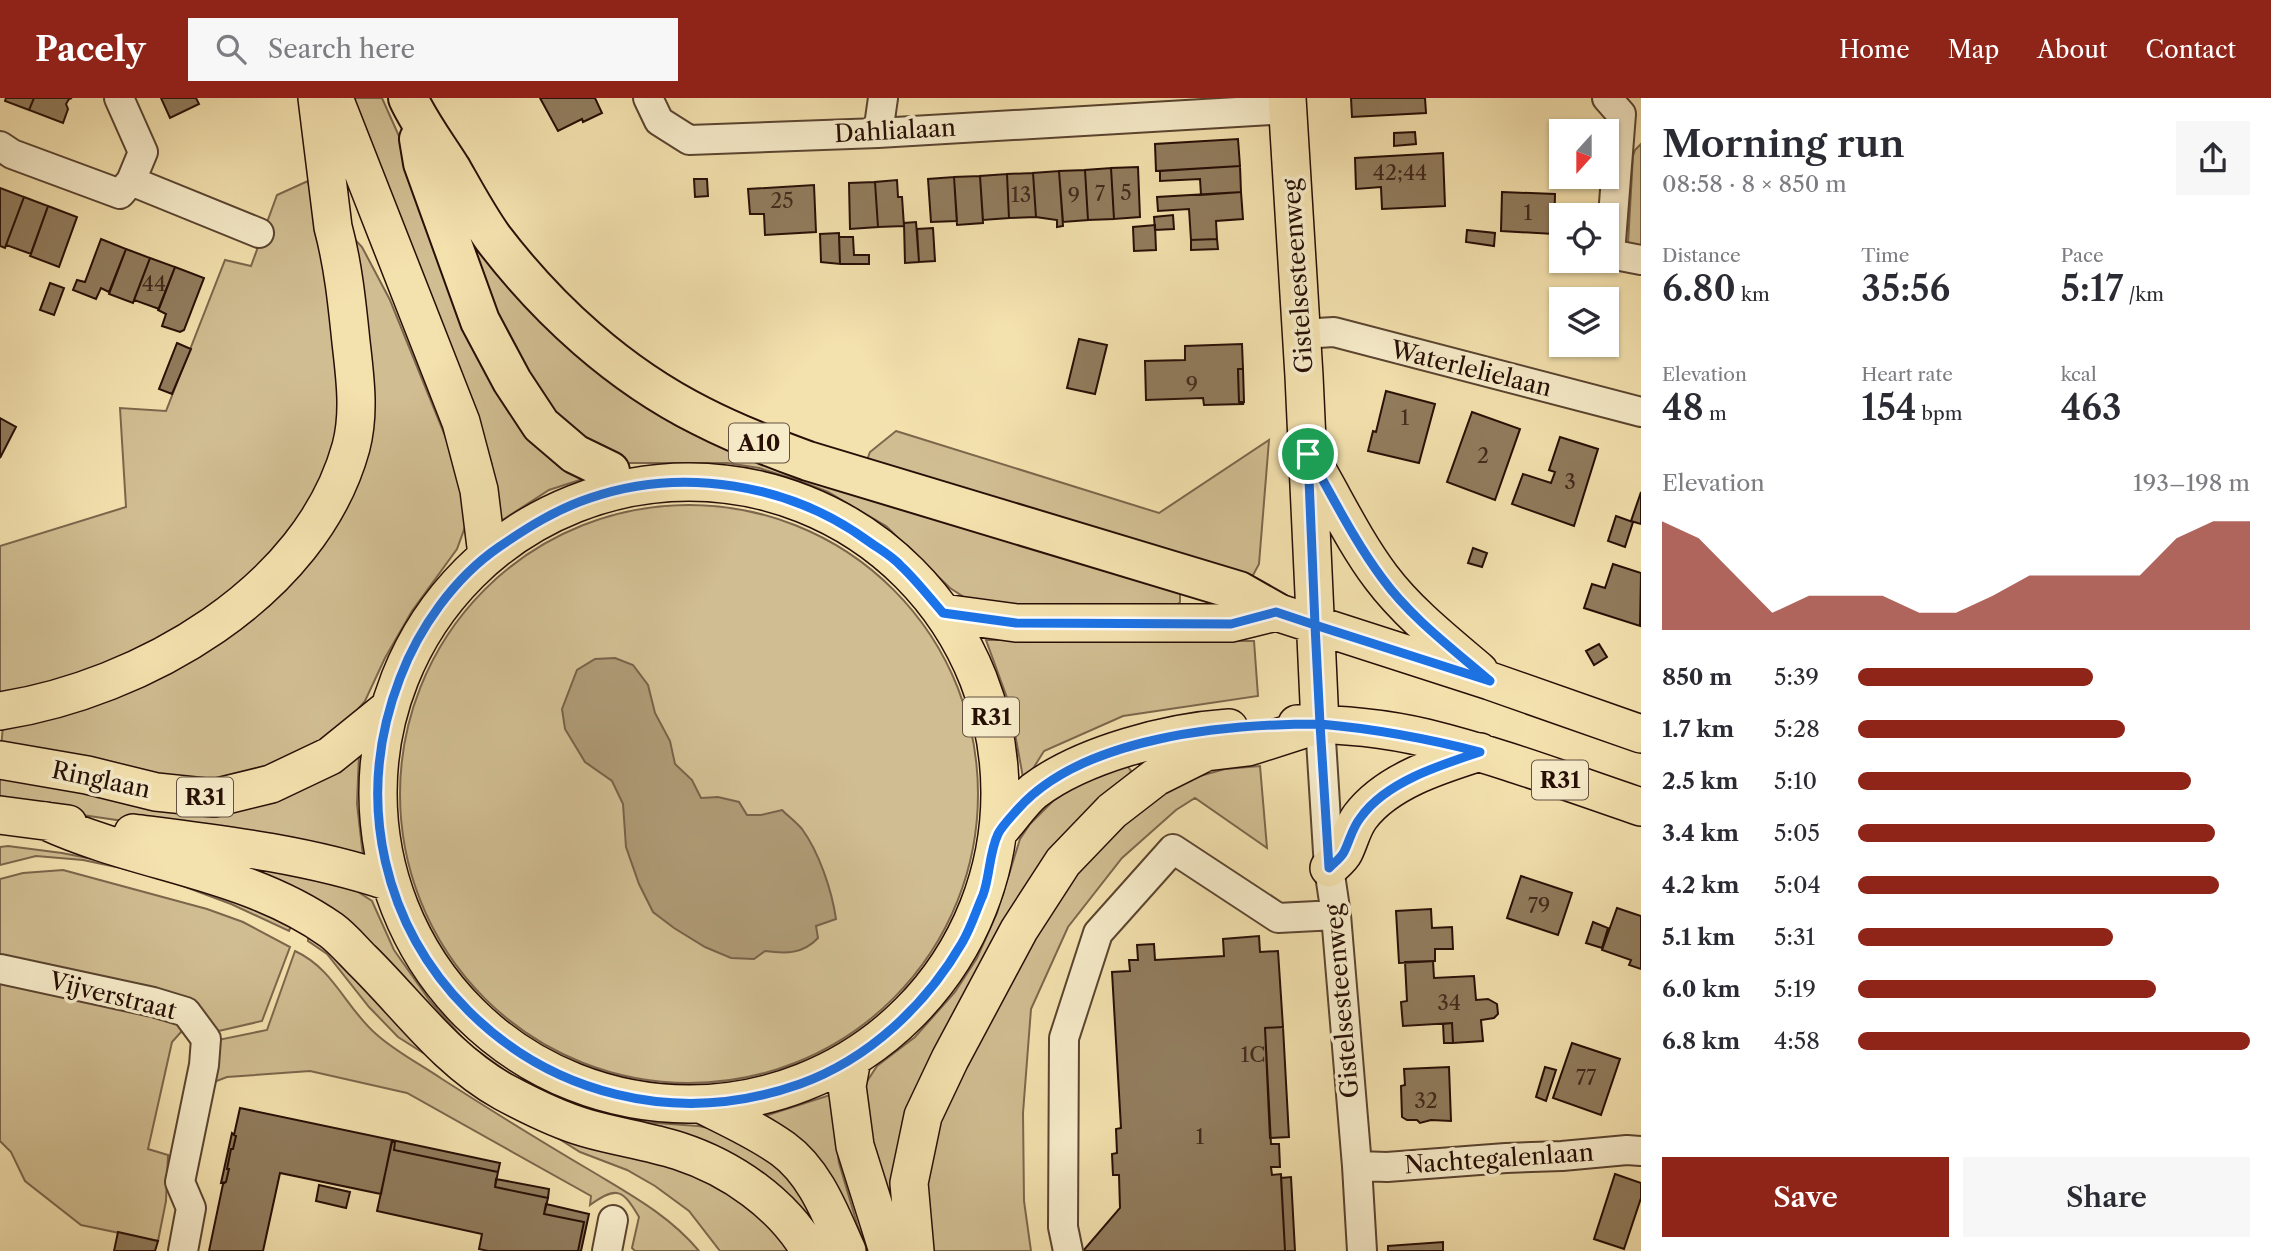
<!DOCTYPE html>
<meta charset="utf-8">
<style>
body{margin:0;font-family:"Libre Caslon Text",serif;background:#f7f7f7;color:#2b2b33;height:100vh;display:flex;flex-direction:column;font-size:26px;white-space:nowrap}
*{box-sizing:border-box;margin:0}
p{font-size:23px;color:#7c7c81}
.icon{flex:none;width:38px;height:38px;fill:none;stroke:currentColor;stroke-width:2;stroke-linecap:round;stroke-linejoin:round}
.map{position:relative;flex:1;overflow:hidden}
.sheet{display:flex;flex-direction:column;background:#fff;width:630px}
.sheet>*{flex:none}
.needle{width:46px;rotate:201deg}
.fabs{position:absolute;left:1549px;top:21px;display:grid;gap:14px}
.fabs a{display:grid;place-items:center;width:70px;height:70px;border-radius:0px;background:#fff;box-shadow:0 2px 5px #0004;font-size:35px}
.pin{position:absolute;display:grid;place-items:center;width:60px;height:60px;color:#fff;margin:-30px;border:4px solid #fff;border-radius:50%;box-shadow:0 2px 7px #0007}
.round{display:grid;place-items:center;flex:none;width:74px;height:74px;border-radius:0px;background:#f7f7f7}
.summary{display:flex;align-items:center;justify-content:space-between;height:119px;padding:0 21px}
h1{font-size:38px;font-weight:600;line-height:52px}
.metrics{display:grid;grid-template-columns:repeat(3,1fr);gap:10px;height:119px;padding:7px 21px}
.metrics div{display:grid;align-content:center}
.metrics b{font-size:35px;font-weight:600}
.metrics small{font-size:19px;font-weight:400}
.metrics p{font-size:19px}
.chart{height:196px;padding:14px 21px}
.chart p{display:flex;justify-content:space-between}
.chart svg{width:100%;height:126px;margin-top:7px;fill:#8f2418;opacity:.7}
.action{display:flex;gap:14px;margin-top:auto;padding:14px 21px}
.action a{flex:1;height:80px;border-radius:0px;background:#8f2418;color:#fff;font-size:28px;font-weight:600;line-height:80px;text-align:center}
.action a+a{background:#f7f7f7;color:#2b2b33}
ul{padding:0 21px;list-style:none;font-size:23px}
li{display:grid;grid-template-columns:112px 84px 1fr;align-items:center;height:52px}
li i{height:18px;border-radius:9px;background:#8f2418}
header{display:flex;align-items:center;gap:42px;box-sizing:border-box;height:98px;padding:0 35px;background:#8f2418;color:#fff}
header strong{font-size:33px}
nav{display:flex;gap:38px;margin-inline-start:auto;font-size:24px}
.search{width:490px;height:63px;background:#f7f7f7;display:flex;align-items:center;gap:18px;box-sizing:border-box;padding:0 24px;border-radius:0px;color:#7c7c81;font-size:26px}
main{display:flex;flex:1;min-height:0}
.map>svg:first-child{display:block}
.green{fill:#d0bd91;stroke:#7c664c;stroke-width:2}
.water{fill:#ae9a75;stroke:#786249;stroke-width:2}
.building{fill:#917c5d;stroke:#270f06;stroke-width:2}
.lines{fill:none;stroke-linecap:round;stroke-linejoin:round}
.minor-casing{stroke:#5a4430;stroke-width:32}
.major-casing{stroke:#270f06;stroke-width:40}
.highway-casing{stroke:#270f06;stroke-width:42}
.minor{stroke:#f7ecca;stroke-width:28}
.major{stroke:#f3e1ae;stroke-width:37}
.highway{stroke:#f3e1ae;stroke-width:38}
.route-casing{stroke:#fff;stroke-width:14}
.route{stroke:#1a73e8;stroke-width:9}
.labels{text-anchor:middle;stroke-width:7;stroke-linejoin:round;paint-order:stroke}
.number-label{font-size:21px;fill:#422a1c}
.shield{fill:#f7ecca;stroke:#655141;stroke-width:2}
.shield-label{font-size:23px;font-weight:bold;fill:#270f06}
.street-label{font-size:24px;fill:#270f06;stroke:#f7ecca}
</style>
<header>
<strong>Pacely</strong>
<div class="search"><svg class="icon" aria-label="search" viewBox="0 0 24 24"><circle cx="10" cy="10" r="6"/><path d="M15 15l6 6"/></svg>Search here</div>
<nav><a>Home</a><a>Map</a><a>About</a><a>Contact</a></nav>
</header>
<main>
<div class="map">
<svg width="1641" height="1153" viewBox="0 0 1641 1153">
<rect width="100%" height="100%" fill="#f3e1ae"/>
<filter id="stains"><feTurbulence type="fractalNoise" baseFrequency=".00286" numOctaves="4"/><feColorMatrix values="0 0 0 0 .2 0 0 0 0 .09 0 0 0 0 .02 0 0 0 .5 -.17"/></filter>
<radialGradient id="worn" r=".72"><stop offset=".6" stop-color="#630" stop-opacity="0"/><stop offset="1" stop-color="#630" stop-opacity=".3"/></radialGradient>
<!-- green -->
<path class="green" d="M351 0H382L399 38 466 225 583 381 549 392 501 423 491 363Z
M1641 46V150L1628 148V145L1633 58 1635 52Z
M308 83 325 155 344 314 312 412 229 501 124 565 0 602V448L126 409 120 310 166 313 225 162 251 168 277 97Z
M347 133 362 149 390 202 450 350 464 393 465 429 457 451 412 513 385 560 365 603 336 637 312 657 195 687 1 651 3 627 60 614 332 422Z
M479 136 608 270 1172 486 1180 496V504L1174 511 986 508 967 501 950 490 886 428 828 394 800 383 759 370 727 365H622L595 355 526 285 466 143Z
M896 333 1159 415 1269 342 1259 466 1252 479 864 370 870 354Z
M400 696a289 289 0 1 1 578 0a289 289 0 1 1-578 0Z
M986 542 1254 543 1258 598 1123 618 1044 653 1024 685 1010 608Z
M359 656 357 706 363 758 0 705V677L144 707Z
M1122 668 1128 669 1131 673 1128 680 1080 723 897 1117 876 1068 865 1006 866 985 877 968 915 939 955 894 977 860 997 815 1020 741 1030 726 1053 703 1073 689Z
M1260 668 1267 750 1195 700 1176 712 1122 760 1068 829 1031 911 1023 1015 1024 1103 1031 1153H929L923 1119 930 1042 1055 789 1153 691 1225 671Z
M8 748 62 755 165 775 293 824 289 833 231 806 175 785 121 770 83 762 36 758 0 767V749Z
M254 769 349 788 372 803 394 852 430 903 467 945 503 971 540 994 580 1010 642 1024 698 1028 732 1034 783 1065 836 1153 767 1090 510 987 251 777Z
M63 772 207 811 243 824 290 849 262 923 210 935 181 934 172 944 148 1051 168 1057 166 1103 158 1143 81 1127 25 1083 11 1054 0 1043V781L23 775Z
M309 833 424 946 641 1057 733 1092 796 1153H720L689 1113 655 1088 627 1072 580 1054 398 939 369 909 327 856 308 843Z
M295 853C334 871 345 909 376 936 396 954 420 966 442 981 492 1013 542 1044 593 1074 631 1097 670 1118 699 1153H635L632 1150 639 1119C623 1092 617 1087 590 1107L591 1098 407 995 310 973 227 979 206 987 208 944 267 932Z
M830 997 839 1065 858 1129 869 1153H857L756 1021Z"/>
<!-- water -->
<path class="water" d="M615 560 633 567 648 587 655 615 670 643 675 666 692 682 701 700 718 699 739 704 747 717H761L782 712C788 718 796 724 802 731 819 754 832 793 836 821L816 828 818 840C803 856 786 856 765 853L754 861 731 860 705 849 674 830 653 814 639 786 626 749 623 706 612 683 585 664 565 631 562 611 577 572 595 561Z"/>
<!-- building -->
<path class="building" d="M6 0H34L29 12 5 3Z
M34 0H72L69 1 66 6 68 11 63 25 29 12Z
M161 0H196L199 6 170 20Z
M540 0H595L602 15 583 24 582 21 558 33Z
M1351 0H1425L1426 15 1352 19Z
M1415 34 1416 46 1394 48V35Z
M1238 41 1240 68 1156 73 1155 46Z
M1443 55 1445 108 1382 111 1381 89 1356 91 1355 60Z
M1240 68 1241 94 1201 97 1200 81 1160 83V73Z
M1138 69 1140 119 1114 121 1111 70Z
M1111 70 1114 121 1088 122 1085 72Z
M1085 72 1088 122 1063 124 1059 73Z
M1059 73 1063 128 1057 129V122L1036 119 1033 75Z
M1033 75 1036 119 1009 120 1007 76Z
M1007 76 1009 120 983 122 980 78Z
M980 78 983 125 957 127 954 79Z
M954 79 957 123 931 124 928 81Z
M694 81H707L708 98 695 99Z
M897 82 898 99H902L904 128 878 129 875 84Z
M875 84 878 129 850 131 849 85Z
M814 87 816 134 765 137 764 116H750L748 91Z
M0 90 24 99 5 150 0 148Z
M1241 94 1243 121 1216 123 1217 141 1191 142 1189 111 1158 113 1157 99Z
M1502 94 1555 96 1554 136 1501 133Z
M24 99 48 108 31 156 6 147Z
M48 108 77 119 59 169 30 158Z
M1173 117 1174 131 1155 132 1154 119Z
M916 124 919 164 905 165 904 125Z
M1155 127 1156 152 1134 153 1133 129Z
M933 130 935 163 919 164 917 131Z
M1467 132 1495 135 1494 148 1466 144Z
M839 135 840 166 821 164 820 136Z
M839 139H853L854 157H869V166H840Z
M101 141 126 151 109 194 101 190 96 201 73 192 77 182 85 184Z
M1217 141 1218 151 1191 152V142Z
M126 151 150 160 133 205 109 196Z
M150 160 175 169 159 211 134 202Z
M175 169 204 180 184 232 180 234 162 228 166 216 158 212Z
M50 185 64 190 54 217 40 212Z
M1079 241 1107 247 1095 296 1067 290Z
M177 245 191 251 172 296 159 291Z
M1242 246 1243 271H1238V274L1239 304 1244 306 1204 307 1203 300 1146 302 1145 263 1185 262V248Z
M1238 271H1243L1244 304H1239Z
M1386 293 1435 306 1419 365 1368 353 1373 333 1376 334Z
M1472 314 1520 331 1495 402 1447 384Z
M0 320 16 329 0 360Z
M1560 339 1598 351 1574 428 1512 406 1523 376 1551 385 1555 374 1549 372Z
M1641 394V426L1631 423Z
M1616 418 1633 424 1625 449 1608 443Z
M1473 450 1487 455 1482 469 1468 465Z
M1613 466 1641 475 1640 528 1584 510 1592 486 1605 490Z
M1599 546 1607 559 1594 567 1586 553Z
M1521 778 1572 795 1558 837 1507 820Z
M1617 810 1641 818V871L1629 867 1631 862 1602 852Z
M1431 811 1432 830 1452 829 1453 851H1435V863L1399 865 1396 813Z
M1593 824 1608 830 1602 850 1586 845Z
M1259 838 1260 854 1278 853 1283 929 1265 930 1271 1046H1279L1280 1069H1271L1272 1077 1281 1076 1285 1153H1083L1120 1110 1119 1077H1113L1112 1056 1117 1055 1116 1031 1121 1030 1112 874 1130 873 1129 862H1138L1137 847 1154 846 1155 862 1224 858 1223 841Z
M1433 863 1434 880 1474 878 1476 902 1488 901 1497 906 1498 916 1494 920 1481 922 1483 943 1453 945 1452 925 1403 928 1401 904 1407 903 1405 864Z
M1452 925 1453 945H1444L1443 926Z
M1283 929 1289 1039 1270 1040 1265 930Z
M1572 945 1620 961 1601 1017 1553 1000Z
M1449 969 1451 1023 1431 1022 1420 1025 1417 1022H1407L1402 1019 1401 988 1405 987 1404 971Z
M1545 969 1556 972 1546 1003 1536 999Z
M240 1010 392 1042 381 1096 280 1075 263 1153H209L223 1086 226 1084 229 1071H227L231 1051H233L236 1038 234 1037Z
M232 1035 236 1038 233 1051H231L227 1071H229L226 1084 221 1085Z
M392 1042 500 1065 498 1074 394 1052 395 1044Z
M392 1044H395L394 1052 498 1074 495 1089 548 1100 544 1116 584 1124 578 1153H488L479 1151 482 1136 377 1113Z
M1615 1076 1641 1085V1100L1624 1151 1594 1141Z
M1291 1079 1295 1153H1285L1281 1080Z
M496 1081 549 1091 548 1100 495 1089Z
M319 1087 350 1094 346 1110 316 1103Z
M546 1106 589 1116 581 1153H578L584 1124 544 1116Z
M118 1134 158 1143 155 1153H114Z
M1443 1144V1153H1388V1148Z"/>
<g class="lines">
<!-- minor casing -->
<g class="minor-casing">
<path id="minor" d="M648 0 659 23 689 42 878 35 1271 12 1287 16
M1607 0 1621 16 1610 156 1641 162
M878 35 883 0
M0 48 12 56 120 96 131 83 143 54 119 0
M131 83 259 135
M1301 236 1334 234 1641 314
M1320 626 1329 770 1336 817 1357 1068 1362 1153
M0 871 153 904 186 914 206 941 204 967 180 1084 191 1110 183 1153
M1357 1068 1387 1069 1506 1060 1562 1058 1627 1052 1641 1053
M607 1153 613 1122
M1068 1153 1063 1129 1064 940 1098 835 1173 751 1278 820 1336 817"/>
</g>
<!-- major casing -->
<g class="major-casing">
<path id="major" d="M334 0 461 324 479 392 487 457
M1287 0 1304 278 1320 626
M1312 363C1335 402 1354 443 1381 479 1408 515 1445 544 1479 573
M378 695a311 311 0 1 1 622 0a311 311 0 1 1-622 0Z
M943 515 1016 525H1231L1276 514 1490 583 1641 636
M0 613C141 591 311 495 351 349 360 315 355 279 351 244 347 205 343 166 333 129L317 0
M1297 626C1340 626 1384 630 1426 640 1499 658 1570 685 1641 709
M0 662 87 677 156 694 214 700 271 686 330 658 388 611
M0 717 68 726
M46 723C140 766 244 771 331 832 342 840 352 852 362 862 408 907 446 962 504 994 530 1008 558 1022 586 1030 617 1039 648 1043 679 1053 731 1070 782 1105 810 1153
M998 734C1010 721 1021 704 1034 693 1083 656 1169 634 1229 630
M133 735C219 746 307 756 390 784
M1329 770C1334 765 1341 760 1344 754 1350 742 1352 730 1360 719 1387 683 1439 667 1480 654
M852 961 847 988 855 1048 888 1153
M701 1006C729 1020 758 1033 783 1051 816 1075 831 1118 847 1153
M915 1153 909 1085 923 1018 950 961 1019 832 1063 764 1112 713 1156 679 1206 654 1248 649 1320 626"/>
</g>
<!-- highway casing -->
<g class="highway-casing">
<path id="highway" d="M408 0C420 26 437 48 452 72 465 95 478 119 493 140 548 212 619 277 701 318 736 336 772 350 808 363L1239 493 1276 514
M419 41 423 65 480 223 512 283 541 327 575 356 610 373"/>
</g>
<!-- minor -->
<use href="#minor" class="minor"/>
<!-- major -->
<use href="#major" class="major"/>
<!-- highway -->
<use href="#highway" class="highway"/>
</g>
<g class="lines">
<!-- route casing -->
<g class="route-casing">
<path id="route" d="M1308 356 1315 527 1276 514 1231 526 1016 525 943 515C929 499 916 482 901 468 892 458 879 451 868 443 790 386 682 368 590 400 557 411 528 429 499 449 454 480 419 530 400 580 302 835 546 1076 800 986 869 961 926 907 962 845 971 830 976 813 983 797 990 778 989 755 998 736 1002 728 1011 719 1017 712 1082 638 1227 626 1320 626L1329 770C1334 765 1341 760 1344 754 1350 742 1352 730 1361 719 1386 684 1440 667 1480 654 1425 640 1377 631 1320 626L1315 527 1490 583C1453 551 1411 520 1382 480 1353 441 1332 397 1308 356"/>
</g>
<!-- route -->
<use href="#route" class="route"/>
</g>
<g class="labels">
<!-- number labels -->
<g class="number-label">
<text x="1400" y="82">42;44</text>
<text x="1126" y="102">5</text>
<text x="1100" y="103">7</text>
<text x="1021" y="104">13</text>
<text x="1074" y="105">9</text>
<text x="782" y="110">25</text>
<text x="1528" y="122">1</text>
<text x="154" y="193">44</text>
<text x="1192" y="294">9</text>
<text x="1405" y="327">1</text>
<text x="1483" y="365">2</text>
<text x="1570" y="391">3</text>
<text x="1539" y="815">79</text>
<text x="1449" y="912">34</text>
<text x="1253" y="964">1C</text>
<text x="1586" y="987">77</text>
<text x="1426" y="1010">32</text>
<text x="1200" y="1046">1</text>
</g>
<!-- shield labels -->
<g class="shield">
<rect x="729" y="325.5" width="60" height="39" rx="5"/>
<rect x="963" y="599.5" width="56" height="39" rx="5"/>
<rect x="1532" y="662.5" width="56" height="39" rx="5"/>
<rect x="177" y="679.5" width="56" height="39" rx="5"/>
</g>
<g class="shield-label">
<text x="759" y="353">A10</text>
<text x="991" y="627">R31</text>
<text x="1560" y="690">R31</text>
<text x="205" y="707">R31</text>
</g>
<!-- street labels -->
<g class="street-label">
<text transform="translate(895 33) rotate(-3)" y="8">Dahlialaan</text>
<text transform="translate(1298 178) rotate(-94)" y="8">Gistelsesteenweg</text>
<text transform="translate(1471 271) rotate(14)" y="8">Waterlelielaan</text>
<text transform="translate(101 682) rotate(12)" y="8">Ringlaan</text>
<text transform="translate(113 898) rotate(14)" y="8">Vijverstraat</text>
<text transform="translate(1342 903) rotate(-95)" y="8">Gistelsesteenweg</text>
<text transform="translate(1499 1061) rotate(-4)" y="8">Nachtegalenlaan</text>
</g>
</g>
<rect width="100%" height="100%" filter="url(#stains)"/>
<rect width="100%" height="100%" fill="url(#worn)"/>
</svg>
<div class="fabs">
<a><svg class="needle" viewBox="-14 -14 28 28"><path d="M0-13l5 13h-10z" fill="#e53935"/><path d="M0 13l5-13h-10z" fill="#7c7c81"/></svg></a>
<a><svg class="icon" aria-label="locate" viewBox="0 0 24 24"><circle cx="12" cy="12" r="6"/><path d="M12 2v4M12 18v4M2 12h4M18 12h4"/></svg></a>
<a><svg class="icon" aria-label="layers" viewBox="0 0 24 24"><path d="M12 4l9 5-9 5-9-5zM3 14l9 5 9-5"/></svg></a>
</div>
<div class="pin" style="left:1308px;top:356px;background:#1e9e55"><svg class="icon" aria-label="arrive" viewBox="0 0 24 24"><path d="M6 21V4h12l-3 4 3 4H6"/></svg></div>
</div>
<section class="sheet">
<div class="summary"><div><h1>Morning run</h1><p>08:58 · 8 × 850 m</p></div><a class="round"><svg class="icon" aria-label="share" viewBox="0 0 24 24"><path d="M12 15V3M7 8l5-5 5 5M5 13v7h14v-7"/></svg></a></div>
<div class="metrics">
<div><p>Distance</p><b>6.80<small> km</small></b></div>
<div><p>Time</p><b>35:56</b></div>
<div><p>Pace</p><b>5:17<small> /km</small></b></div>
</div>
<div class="metrics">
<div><p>Elevation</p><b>48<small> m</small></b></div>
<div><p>Heart rate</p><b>154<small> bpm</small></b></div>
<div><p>kcal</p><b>463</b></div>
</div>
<div class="chart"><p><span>Elevation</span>193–198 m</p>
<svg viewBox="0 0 160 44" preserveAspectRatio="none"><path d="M0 44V6L10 12L20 25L30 38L40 32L50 32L60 32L70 38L80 38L90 32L100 25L110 25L120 25L130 25L140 12L150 6L160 6V44z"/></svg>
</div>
<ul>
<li><b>850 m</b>5:39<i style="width:60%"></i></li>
<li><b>1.7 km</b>5:28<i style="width:68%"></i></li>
<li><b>2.5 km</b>5:10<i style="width:85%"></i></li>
<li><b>3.4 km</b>5:05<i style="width:91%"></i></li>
<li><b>4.2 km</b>5:04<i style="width:92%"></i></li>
<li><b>5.1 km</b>5:31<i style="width:65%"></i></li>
<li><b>6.0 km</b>5:19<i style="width:76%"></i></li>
<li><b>6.8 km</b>4:58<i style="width:100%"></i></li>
</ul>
<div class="action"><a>Save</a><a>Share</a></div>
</section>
</main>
